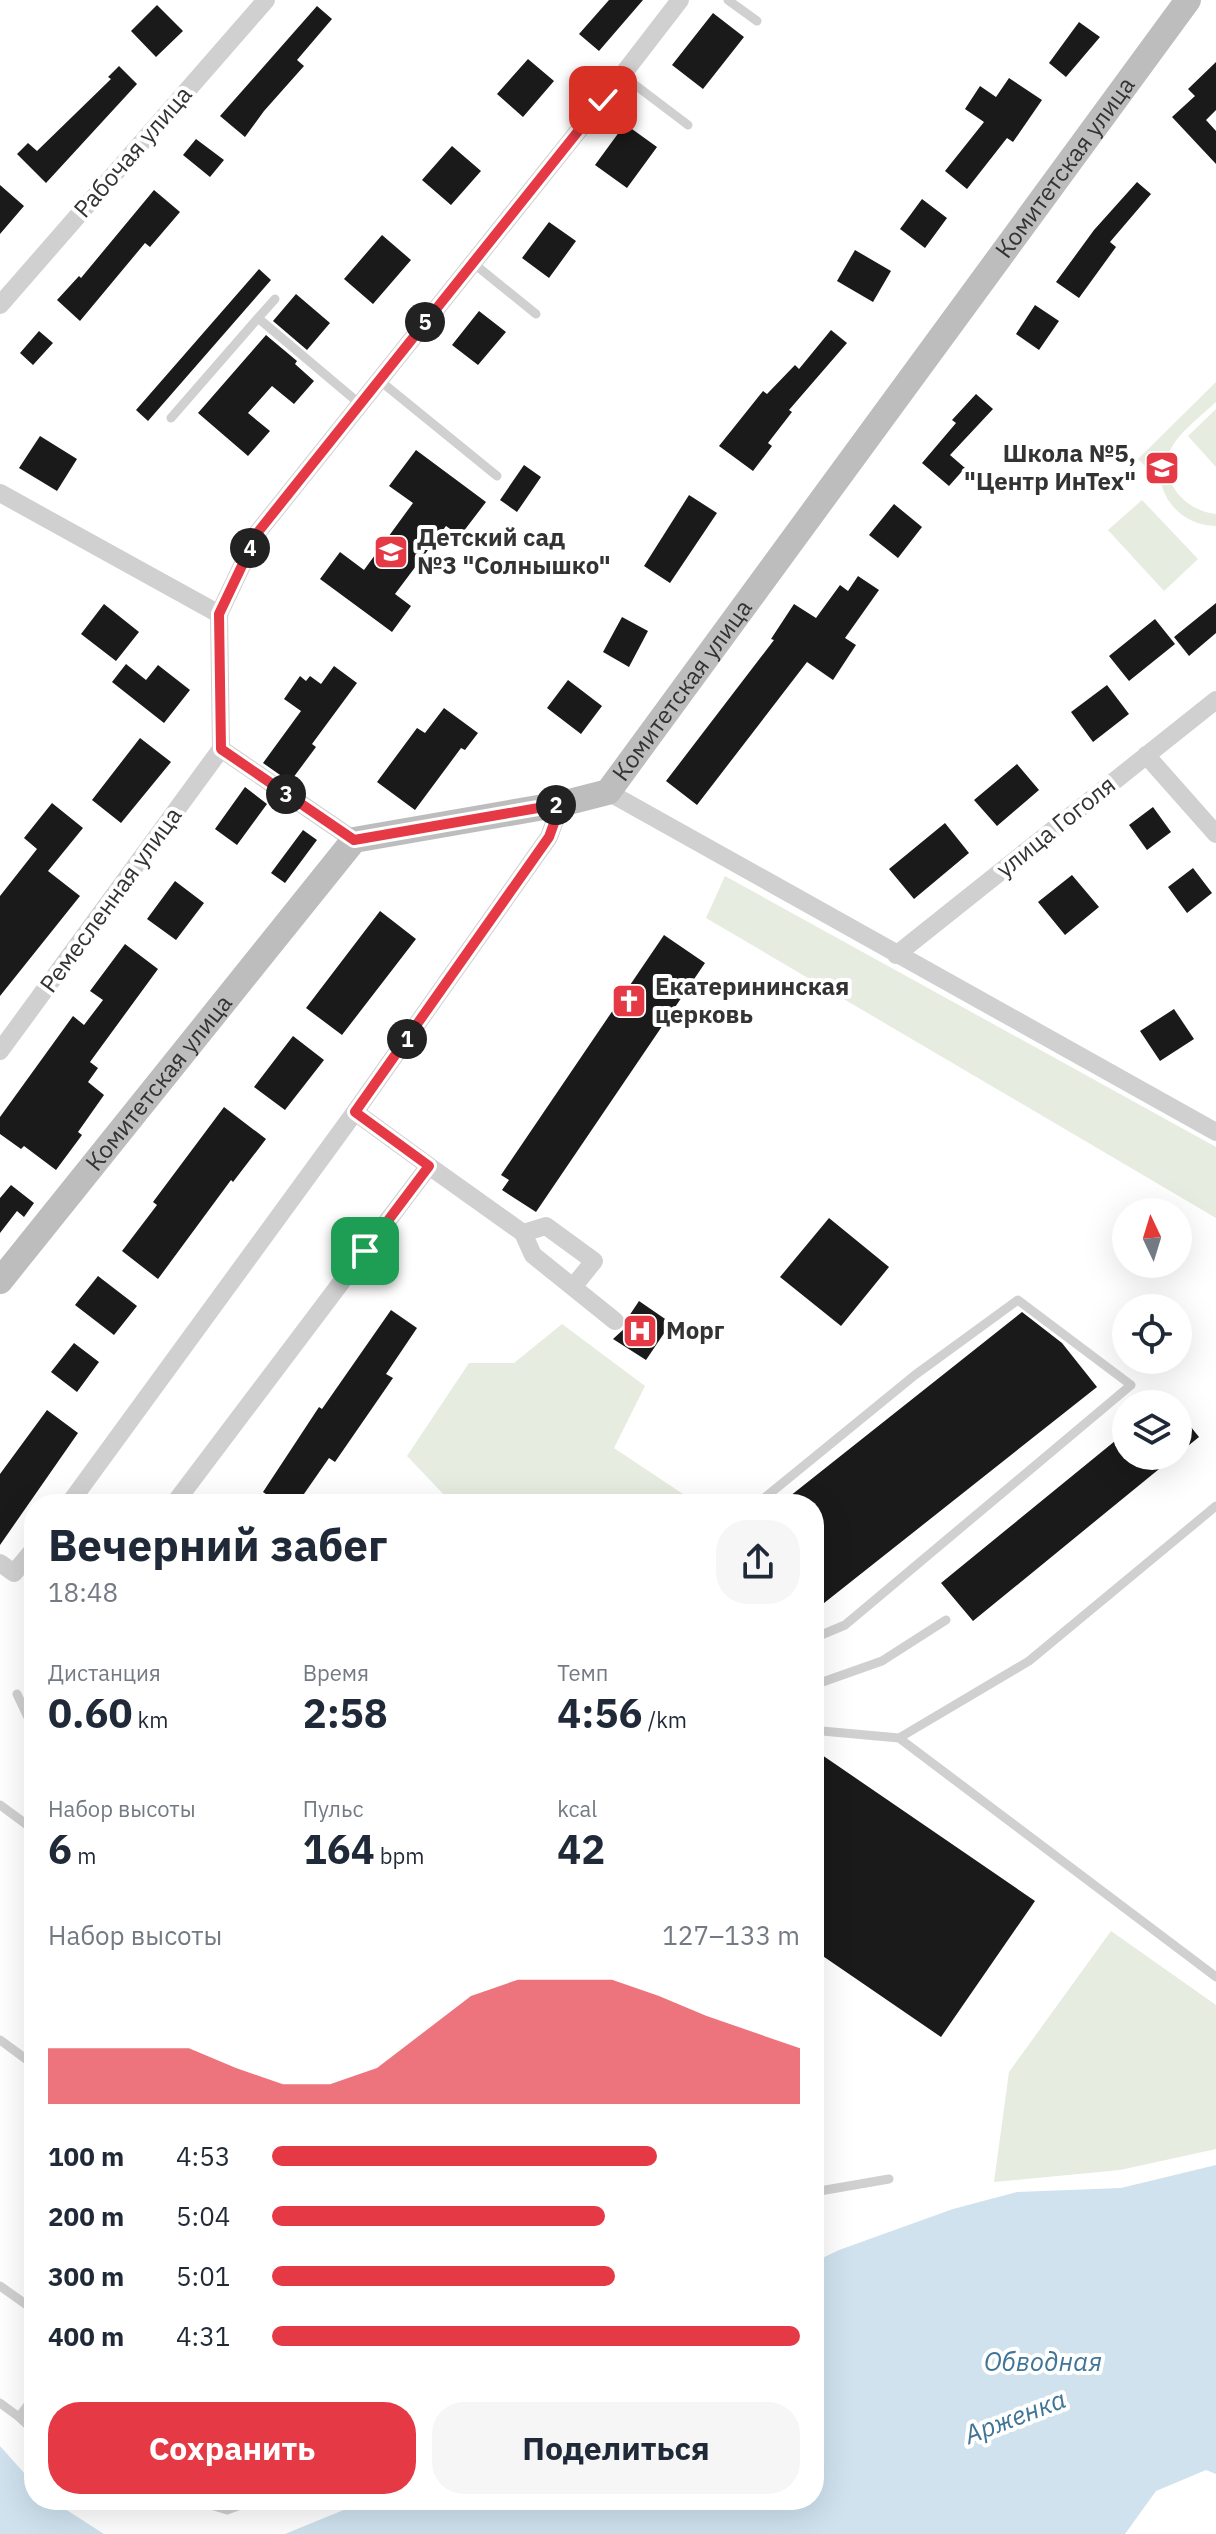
<!DOCTYPE html>
<html lang="ru">
<meta charset="utf-8">
<style>
body{margin:0;font-family:"IBM Plex Sans",sans-serif;background:#f6f6f7;color:#1f2937;height:100vh;display:flex;flex-direction:column;font-size:30px;white-space:nowrap}
*{box-sizing:border-box;margin:0}
p{font-size:26px;color:#747a83}
.icon{flex:none;width:44px;height:44px;fill:none;stroke:currentColor;stroke-width:2;stroke-linecap:round;stroke-linejoin:round}
.map{position:relative;flex:1;overflow:hidden}
.drawer{position:absolute;left:24px;top:1494px;width:800px;height:1016px;display:flex;flex-direction:column;background:#fff;border-radius:32px;box-shadow:0 8px 32px #0002}
.drawer>*{flex:none}
.needle{width:52px;rotate:356deg}
.tools{position:absolute;left:1112px;top:1198px;display:grid;gap:16px}
.tools a{display:grid;place-items:center;width:80px;height:80px;border-radius:50%;background:#fff;box-shadow:0 8px 32px #0002;font-size:40px}
.pin{position:absolute;display:grid;place-items:center;width:68px;height:68px;color:#fff;margin:-34px;border-radius:16px;box-shadow:0 4px 12px #0006}
.km{position:absolute;width:40px;height:40px;margin:-20px;border-radius:50%;background:#222;color:#fff;font-size:22px;line-height:40px;text-align:center}
.round{display:grid;place-items:center;flex:none;width:84px;height:84px;border-radius:32px;background:#f6f6f7}
.head{display:flex;align-items:center;justify-content:space-between;height:136px;padding:0 24px}
h1{font-size:44px;font-weight:700;line-height:60px}
.stats{display:grid;grid-template-columns:repeat(3,1fr);gap:12px;height:136px;padding:8px 24px}
.stats div{display:grid;align-content:center}
.stats b{font-size:40px;font-weight:700}
.stats small{font-size:22px;font-weight:400}
.stats p{font-size:22px}
.chart{height:224px;padding:16px 24px}
.chart p{display:flex;justify-content:space-between}
.chart svg{width:100%;height:144px;margin-top:8px;fill:#e63946;opacity:.7}
.button{display:flex;gap:16px;margin-top:auto;padding:16px 24px}
.button a{flex:1;height:92px;border-radius:32px;background:#e63946;color:#fff;font-size:32px;font-weight:700;line-height:92px;text-align:center}
.button a+a{background:#f6f6f7;color:#1f2937}
ul{padding:0 24px;list-style:none;font-size:26px}
li{display:grid;grid-template-columns:128px 96px 1fr;align-items:center;height:60px}
li i{height:20px;border-radius:10px;background:#e63946}
.map>svg:first-child{display:block}
.green{fill:#e6ecdf}
.water{fill:#cfe2ee}
.building{fill:#1a1a1a}
.lines{fill:none;stroke-linecap:round;stroke-linejoin:round}
.lane{stroke:#d0d0d0;stroke-width:9}
.street{stroke:#d0d0d0;stroke-width:18}
.secondary{stroke:#bdbdbd;stroke-width:26}
.route-casing{stroke:#fff;stroke-width:16}
.route{stroke:#e63946;stroke-width:10}
.labels{text-anchor:middle;stroke-width:8;stroke-linejoin:round;paint-order:stroke}
.street-label{font-size:24px;fill:#333;stroke:#fff}
.poi-label{font-size:24px;font-weight:bold;fill:#333;stroke:#fff;text-anchor:start}
.water-label{font-size:26px;font-style:italic;fill:#3f7597;stroke:#fff}
</style>
<div class="map">
<svg width="1216" height="2534" viewBox="0 0 1216 2534">
<rect width="100%" height="100%" fill="#fff"/>
<!-- green -->
<path class="green" d="M1216 382V402C1203 414 1186 427 1175 442 1152 474 1183 511 1216 514V526C1178 525 1157 495 1158 459L1147 468 1138 459Z
M1216 409V467L1188 436Z
M1142 500 1198 559 1164 591 1108 530Z
M725 876 1216 1147V1218L706 918Z
M562 1324 645 1386 614 1448 692 1500V1504H447L449 1500 407 1456 469 1363H514Z
M1111 1931 1216 2005V2149L1120 2170 994 2182 1009 2072Z"/>
<!-- water -->
<path class="water" d="M1216 2165V2474L1206 2470 1156 2491 1125 2534H285L368 2500H814V2262L839 2250 953 2209 1017 2192 1121 2188Z
M0 2446 34 2484V2500H51L104 2534H0Z"/>
<!-- building -->
<path class="building" d="M609 0H643L599 51 579 34Z
M157 5 183 31 156 57 131 31Z
M317 6 332 19 297 60 304 66 264 111 245 137 220 116Z
M713 13 744 37 703 89 672 65Z
M1079 22 1100 37 1066 77 1049 63Z
M528 59 554 81 523 117 497 94Z
M1216 62V110L1206 120 1216 131V164L1172 117 1195 96 1188 89Z
M119 66 137 84 46 183 17 154 28 143 37 151 111 79 108 77Z
M1009 78 1042 100 1013 142 1007 138 967 189 945 171 984 122 965 109 980 86 996 97Z
M625 124 657 147 627 188 595 165Z
M196 139 224 160 210 177 183 155Z
M452 146 481 171 451 205 422 180Z
M1137 182 1151 194 1110 242 1116 247 1079 298 1056 282 1094 230Z
M0 185 24 206 0 234Z
M154 190 180 212 150 247 145 243 80 321 57 300 79 276 81 278Z
M922 199 947 218 925 248 900 229Z
M549 222 576 241 549 278 522 258Z
M382 235 411 260 373 304 344 279Z
M855 250 891 271 873 302 837 281Z
M259 269 271 280 148 421 136 410Z
M296 294 330 323 307 350 273 321Z
M1035 305 1059 321 1039 350 1016 334Z
M479 311 506 332 478 365 452 345Z
M831 330 847 343 789 410 792 412 768 443 772 446 753 471 719 446 763 391 767 394 795 365 799 369Z
M39 331 53 343 33 365 20 353Z
M266 335 297 361 295 364 314 381 294 404 272 386 248 413 270 431 248 456 198 413Z
M976 394 993 409 950 455 965 468 949 486 922 463 956 423 952 420Z
M40 436 77 459 57 491 19 468Z
M416 450 486 502 460 536 446 526 395 594 411 606 392 632 320 579 340 552 364 570 413 503 389 486Z
M524 465 541 477 517 512 500 500Z
M689 495 717 513 670 583 644 566Z
M894 504 922 527 898 558 869 535Z
M858 576 879 590 845 638 856 645 833 680 807 662 697 805 666 781 774 640 771 639 794 604 816 618 840 585 848 591Z
M1216 603V633L1189 656 1174 637Z
M104 604 139 632 116 661 81 634Z
M622 617 648 631 629 667 603 652Z
M1155 619 1175 644 1129 681 1109 656Z
M126 664 146 680 158 665 190 690 164 723 112 682Z
M334 666 357 683 312 744 316 747 290 782 263 763 301 711 284 699 300 676 306 681 310 676 321 684Z
M568 680 602 706 581 734 547 708Z
M1107 685 1129 714 1093 742 1071 712Z
M444 708 478 733 465 750 461 748 415 810 377 782 417 728 425 733Z
M140 738 171 762 121 823 92 800Z
M1017 764 1039 790 997 826 974 800Z
M245 787 267 804 237 845 215 829Z
M52 803 83 828 48 871 80 896 0 996V896L37 849 24 838Z
M1153 807 1171 832 1147 850 1129 825Z
M945 823 969 853 914 899 889 869Z
M303 830 317 840 285 883 271 873Z
M1193 868 1212 893 1187 913 1168 887Z
M1072 875 1099 907 1065 935 1038 902Z
M175 881 204 903 176 940 147 919Z
M380 911 416 939 342 1035 306 1008Z
M664 935 705 963 536 1212 502 1190 509 1180 501 1175Z
M125 944 158 969 90 1062 98 1068 88 1082 104 1095 78 1132 82 1135 56 1170 24 1146 21 1149 0 1134V1117L73 1016 84 1025 103 1000 90 991Z
M1174 1009 1194 1039 1160 1061 1140 1031Z
M293 1036 324 1060 285 1110 254 1087Z
M224 1107 266 1139 233 1182 231 1180 158 1279 122 1251 157 1205 153 1202Z
M11 1185 34 1203 24 1217 17 1211 0 1233V1198Z
M829 1218 889 1267 841 1326 780 1277Z
M98 1276 137 1306 114 1335 75 1305Z
M639 1301 671 1323 646 1360 613 1339 625 1328 627 1319Z
M391 1310 417 1328 386 1374 393 1378 335 1462 329 1458 297 1504H280L263 1492 319 1407 322 1409Z
M1022 1312 1062 1343 1097 1387 814 1611V1504H780Z
M74 1343 99 1362 77 1392 51 1372Z
M47 1410 78 1433 0 1545V1474Z
M1178 1411 1199 1437 1178 1454Z
M1126 1432V1456H1175L973 1621 941 1583Z
M822 1755 1035 1901 941 2037 814 1950V1766Z"/>
<g class="lines">
<!-- lane -->
<path class="lane" d="M728 0 757 21
M622 75 688 125
M473 263 536 314
M258 318 275 299
M379 380 497 476
M171 418 258 318 360 404
M757 1504 915 1375 1018 1300 1131 1385 845 1625 814 1638
M814 1685 882 1661 946 1620
M17 1694 34 1730
M814 1734 822 1731 899 1738 1029 1661 1216 1506
M899 1738 1216 1977
M0 1805 34 1830
M0 2040 34 2065
M814 2192 889 2179
M0 2286 34 2310
M0 2403 19 2417 34 2397
M19 2417 34 2431
M195 2500 227 2510 254 2500"/>
<!-- street -->
<path class="street" d="M0 305 266 0
M0 493 219 614
M1146 755 1216 834
M608 792 1216 1132
M354 840 221 749 219 614 258 532 603 100 680 0
M896 955 1216 700
M0 1051 221 749
M355 1112 549 837 561 804
M429 1166 523 1233 533 1255 615 1321
M523 1233 546 1226 594 1261 573 1287
M69 1504 355 1112 429 1166 174 1504
M0 1563 14 1573 34 1549"/>
<!-- secondary -->
<path class="secondary" id="s1" d="M0 1281 354 840 561 804 608 792 1188 0"/>
</g>
<g class="lines">
<!-- route casing -->
<g class="route-casing">
<path id="route" d="M365 1251 429 1166 355 1112 549 837 561 804 354 840 221 749 219 614 258 532 603 100"/>
</g>
<!-- route -->
<use href="#route" class="route"/>
</g>
<!-- icons -->
<defs>
<g id="school-square" transform="scale(1.8)"><rect x="-9" y="-9" width="18" height="18" rx="4" fill="#e63946" stroke="#fff"/><path d="M0-5L7-2L0 1L-7-2ZM-4 1L0 2.5L4 1V4Q0 6-4 4Z" fill="#fff"/></g>
<g id="church-square" transform="scale(1.8)"><rect x="-9" y="-9" width="18" height="18" rx="4" fill="#e63946" stroke="#fff"/><path d="M-1.2-6h2.4v3.5h3.3v2.4h-3.3V6h-2.4V-.1h-3.3v-2.4h3.3Z" fill="#fff"/></g>
<g id="hospital-square" transform="scale(1.8)"><rect x="-9" y="-9" width="18" height="18" rx="4" fill="#e63946" stroke="#fff"/><path d="M-5-5h3v3.5h4V-5h3V5h-3V1.5h-4V5h-3Z" fill="#fff"/></g>
</defs>
<g fill-rule="evenodd">
<use href="#school-square" x="1162" y="468"/>
<use href="#school-square" x="391" y="552"/>
<use href="#church-square" x="629" y="1001"/>
<use href="#hospital-square" x="640" y="1331"/>
</g>
<g class="labels">
<!-- street labels -->
<g class="street-label">
<text transform="translate(133 152) rotate(-49)" y="8">Рабочая улица</text>
<text dy="8" stroke="none"><textPath href="#s1" startOffset="1598">Комитетская улица</textPath></text>
<text dy="8" stroke="none"><textPath href="#s1" startOffset="950">Комитетская улица</textPath></text>
<text transform="translate(1056 827) rotate(-39)" y="8">улица Гоголя</text>
<text transform="translate(111 900) rotate(-54)" y="8">Ремесленная улица</text>
<text dy="8" stroke="none"><textPath href="#s1" startOffset="254">Комитетская улица</textPath></text>
</g>
<!-- poi labels -->
<g class="poi-label">
<text x="1136" y="462" text-anchor="end">Школа №5,<tspan x="1136" dy="28">"Центр ИнТех"</tspan></text>
<text x="417" y="546">Детский сад<tspan x="417" dy="28">№3 "Солнышко"</tspan></text>
<text x="655" y="995">Екатерининская<tspan x="655" dy="28">церковь</tspan></text>
<text x="666" y="1339">Морг</text>
</g>
<!-- water labels -->
<g class="water-label">
<text x="1043" y="2371">Обводная</text>
<text transform="translate(1015 2417) rotate(-21)" y="9">Арженка</text>
</g>
</g>
</svg>
<div class="tools">
<a><svg class="needle" viewBox="-14 -14 28 28"><path d="M0-13l5 13h-10z" fill="#e53935"/><path d="M0 13l5-13h-10z" fill="#747a83"/></svg></a>
<a><svg class="icon" aria-label="locate" viewBox="0 0 24 24"><circle cx="12" cy="12" r="6"/><path d="M12 2v4M12 18v4M2 12h4M18 12h4"/></svg></a>
<a><svg class="icon" aria-label="layers" viewBox="0 0 24 24"><path d="M12 4l9 5-9 5-9-5zM3 14l9 5 9-5"/></svg></a>
</div>
<div class="pin" style="left:365px;top:1251px;background:#1e9e55"><svg class="icon" aria-label="arrive" viewBox="0 0 24 24"><path d="M6 21V4h12l-3 4 3 4H6"/></svg></div>
<div class="pin" style="left:603px;top:100px;background:#d93025"><svg class="icon" aria-label="check" viewBox="0 0 24 24"><path d="M5 12l5 5 9-10"/></svg></div>
<b class="km" style="left:407px;top:1039px">1</b>
<b class="km" style="left:556px;top:805px">2</b>
<b class="km" style="left:286px;top:794px">3</b>
<b class="km" style="left:250px;top:548px">4</b>
<b class="km" style="left:425px;top:322px">5</b>
<section class="drawer">
<div class="head"><div><h1>Вечерний забег</h1><p>18:48</p></div><a class="round"><svg class="icon" aria-label="share" viewBox="0 0 24 24"><path d="M12 15V3M7 8l5-5 5 5M5 13v7h14v-7"/></svg></a></div>
<div class="stats">
<div><p>Дистанция</p><b>0.60<small> km</small></b></div>
<div><p>Время</p><b>2:58</b></div>
<div><p>Темп</p><b>4:56<small> /km</small></b></div>
</div>
<div class="stats">
<div><p>Набор высоты</p><b>6<small> m</small></b></div>
<div><p>Пульс</p><b>164<small> bpm</small></b></div>
<div><p>kcal</p><b>42</b></div>
</div>
<div class="chart"><p><span>Набор высоты</span>127–133 m</p>
<svg viewBox="0 0 160 44" preserveAspectRatio="none"><path d="M0 44V27L10 27L20 27L30 27L40 33L50 38L60 38L70 33L80 22L90 11L100 6L110 6L120 6L130 11L140 17L150 22L160 27V44z"/></svg>
</div>
<ul>
<li><b>100 m</b>4:53<i style="width:73%"></i></li>
<li><b>200 m</b>5:04<i style="width:63%"></i></li>
<li><b>300 m</b>5:01<i style="width:65%"></i></li>
<li><b>400 m</b>4:31<i style="width:100%"></i></li>
</ul>
<div class="button"><a>Сохранить</a><a>Поделиться</a></div>
</section>
</div>
